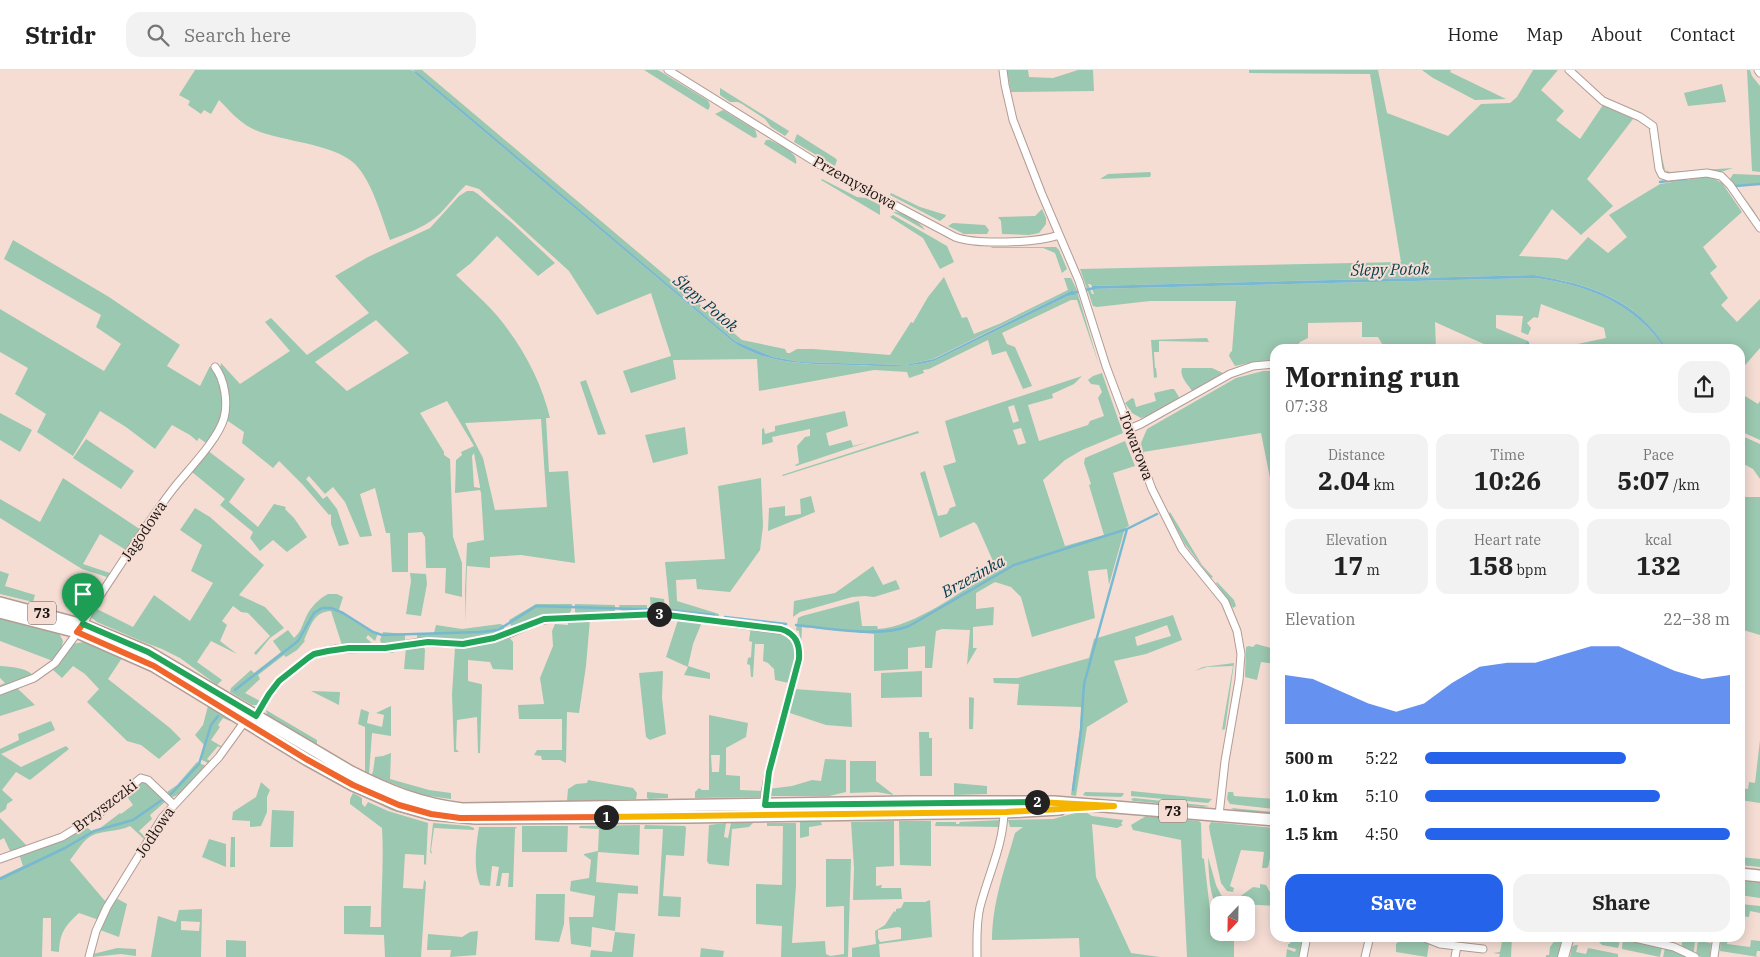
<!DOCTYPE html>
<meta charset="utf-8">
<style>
body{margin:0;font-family:"IBM Plex Serif",serif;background:#f2f2f2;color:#222;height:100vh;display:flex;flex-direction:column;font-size:19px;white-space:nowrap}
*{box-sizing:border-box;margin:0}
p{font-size:16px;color:#767676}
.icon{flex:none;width:28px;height:28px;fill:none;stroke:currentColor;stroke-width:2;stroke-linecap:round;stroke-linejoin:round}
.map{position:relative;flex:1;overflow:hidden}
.details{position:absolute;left:1270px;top:274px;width:475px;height:598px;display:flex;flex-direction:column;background:#fff;border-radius:15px;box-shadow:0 2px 12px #0003}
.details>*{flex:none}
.needle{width:32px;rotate:202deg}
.fabs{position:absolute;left:1210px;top:826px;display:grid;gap:10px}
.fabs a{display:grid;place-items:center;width:45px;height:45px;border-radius:10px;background:#fff;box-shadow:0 2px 12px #0003;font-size:25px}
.pin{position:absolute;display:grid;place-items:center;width:42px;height:42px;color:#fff;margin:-51px -21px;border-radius:50% 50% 50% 0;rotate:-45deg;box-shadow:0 0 5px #0007}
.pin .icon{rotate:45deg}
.km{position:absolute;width:25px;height:25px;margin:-12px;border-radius:50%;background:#222;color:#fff;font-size:14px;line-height:25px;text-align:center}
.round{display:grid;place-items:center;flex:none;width:52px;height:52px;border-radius:15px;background:#f2f2f2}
.overview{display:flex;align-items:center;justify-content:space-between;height:85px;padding:0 15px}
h1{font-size:28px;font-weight:700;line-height:38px}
.stats{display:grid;grid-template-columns:repeat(3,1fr);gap:8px;height:85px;padding:5px 15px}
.stats div{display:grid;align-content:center;border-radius:12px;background:#f2f2f2;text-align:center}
.stats b{font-size:25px;font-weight:700}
.stats small{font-size:14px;font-weight:400}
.stats p{font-size:14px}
.chart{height:140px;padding:10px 15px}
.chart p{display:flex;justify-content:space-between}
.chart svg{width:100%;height:90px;margin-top:5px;fill:#2563eb;opacity:.7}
.action{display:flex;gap:10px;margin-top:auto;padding:10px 15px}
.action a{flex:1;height:58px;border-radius:15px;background:#2563eb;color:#fff;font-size:20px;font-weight:700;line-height:58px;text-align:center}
.action a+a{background:#f2f2f2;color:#222}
ul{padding:0 15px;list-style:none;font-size:16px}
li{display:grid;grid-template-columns:80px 60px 1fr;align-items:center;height:38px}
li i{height:12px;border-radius:6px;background:#2563eb}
header{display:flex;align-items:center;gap:30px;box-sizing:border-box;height:70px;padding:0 25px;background:#fff;border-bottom:1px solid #e0e0e0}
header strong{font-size:24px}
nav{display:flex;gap:28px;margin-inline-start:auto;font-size:18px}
.search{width:350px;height:45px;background:#f2f2f2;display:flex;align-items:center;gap:12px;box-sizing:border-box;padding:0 18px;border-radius:15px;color:#767676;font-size:19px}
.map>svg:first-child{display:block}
.green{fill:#9bc8b0;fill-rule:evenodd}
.water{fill:#78b9d1}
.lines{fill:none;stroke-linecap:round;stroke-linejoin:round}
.stream{stroke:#78b9d1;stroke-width:2.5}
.street-casing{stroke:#b29c94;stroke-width:9}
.secondary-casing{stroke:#b29c94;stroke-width:12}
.primary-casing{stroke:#b29c94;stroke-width:14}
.street{stroke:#fff;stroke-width:7}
.secondary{stroke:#fff;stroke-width:10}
.primary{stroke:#fff;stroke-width:11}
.split-1-casing{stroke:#fff;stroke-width:10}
.split-2-casing{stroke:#fff;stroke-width:10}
.split-3-casing{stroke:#fff;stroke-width:10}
.split-4-casing{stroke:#fff;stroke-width:10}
.split-1{stroke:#f0652b;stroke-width:6}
.split-2{stroke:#f5b400;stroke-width:6}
.split-3{stroke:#22a559;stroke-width:6}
.split-4{stroke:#22a559;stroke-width:6}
.labels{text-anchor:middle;stroke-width:4;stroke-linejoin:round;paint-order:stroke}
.shield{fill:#f5ddd4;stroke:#5c504c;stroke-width:1}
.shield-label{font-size:14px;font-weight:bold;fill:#1b1411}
.street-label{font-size:15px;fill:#1b1411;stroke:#f5ddd4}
.water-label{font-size:16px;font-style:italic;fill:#003c4d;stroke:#f5ddd4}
</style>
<header>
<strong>Stridr</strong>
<div class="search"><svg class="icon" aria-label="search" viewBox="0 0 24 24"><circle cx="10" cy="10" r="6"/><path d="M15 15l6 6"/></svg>Search here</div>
<nav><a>Home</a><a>Map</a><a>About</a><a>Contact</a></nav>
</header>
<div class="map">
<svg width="1760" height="887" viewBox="0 0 1760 887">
<rect width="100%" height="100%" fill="#f5ddd4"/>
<!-- green -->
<path class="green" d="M195 0H411L732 271C766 295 810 294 850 295 879 296 906 298 934 291L1068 226 1075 225 1073 220 933 289 905 295 801 292 773 287 735 271 413 0H422L742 270 785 279 787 283H790L797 279H813L890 285 911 252 913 253 928 227 944 207 962 248 967 247 974 264 999 254 1068 220 1064 208H1071L1076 218 1099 295 1077 230H1071L1002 263 1007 274 1015 277 1032 316 1023 319 1006 281 992 285 988 270 929 299 923 300 924 303 909 308 907 302 874 300 759 321 757 289 673 290 676 309 631 323 623 301 671 286 651 223 597 245 569 201 479 119 466 115C455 125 447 138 436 147 423 158 405 164 390 170 382 148 372 111 355 94 332 72 279 72 251 58 238 51 229 40 219 30L211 44 204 40 201 44 188 35 190 31 179 25Z
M644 0H658L707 30C710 33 711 36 708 40Z
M1007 0H1028L1029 7 1053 8 1078 0H1093L1094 21 1011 22Z
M1249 0H1378L1387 43 1448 66 1481 34 1510 33 1517 27 1533 0H1558L1541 20 1564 41 1556 50 1580 69 1603 35 1633 49 1587 109 1613 136 1581 165 1552 139 1519 186 1559 188 1567 190 1588 167 1608 183 1627 167 1609 145 1660 114 1704 107H1711L1722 113 1742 142 1703 177 1717 197 1710 203 1728 228 1721 235 1737 252 1760 229V278L1740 301V279H1667C1634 227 1591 215 1534 205L1092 216 1090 214H1088L1092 224H1094L1092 219 1536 208C1588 215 1635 234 1665 279H1601L1599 274 1577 279H1554L1606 268 1604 258 1541 234 1538 248 1534 247 1527 253 1531 258 1528 265 1521 262 1523 246 1496 245V258L1528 271 1529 274 1528 279H1495L1435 252 1436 279H1385L1378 267H1362V252L1308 253V268L1300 272 1295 279H1275V290L1253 292 1235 296 1229 286 1230 283 1232 281 1236 231H1150L1097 237 1093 236 1080 199 1401 192 1370 4 1249 3Z
M1422 0H1451L1450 2 1506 29 1475 30 1433 8Z
M1747 0H1750L1752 6 1760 16V102L1752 101Z
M1722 14 1726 32 1688 36 1684 23Z
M720 18 789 61 790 60 785 66 771 57 765 49 742 34 738 32H730L720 25Z
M723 40 754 59 756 62 757 67 754 68 715 44Z
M797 64 835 88 837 90 835 96 794 72Z
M766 70H770C779 75 799 82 796 94L764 74Z
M1659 76 1665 100 1670 102 1733 98 1721 102 1712 100 1669 103C1659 98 1660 87 1659 76Z
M1150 102 1151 104 1150 107 1100 109 1108 104Z
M1733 104 1760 105V114L1736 117 1754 141 1760 152 1729 111Z
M822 109 857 127 866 128 880 135V145L821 110Z
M467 121H473L478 124 511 152 555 193 538 206 497 166 471 193 456 205C468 217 481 228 492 240 519 270 541 309 550 348H546L549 402 568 401 575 493 521 485 490 487V498L467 496C466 515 466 534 466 553L465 521 467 473 484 470 481 423 480 420 455 423 456 390 462 385 461 382 474 376 447 331 420 343 444 382V385L450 389 453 467 462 493V527L445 523 446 498H426L425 467 422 462 408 463V502H392L390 463H386L375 418 360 424 372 466 360 467 345 432 333 417 325 424 309 406 306 409 323 429 327 426 337 439 349 474 339 476 331 454V444L329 445 303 415 279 391 273 398 242 373 244 362 225 349 220 299 221 293 240 314 290 281 265 252 271 248 307 285 369 243 335 206 368 187 430 158 459 126ZM376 250 409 283 347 321 315 292ZM541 349 547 437 495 440 483 388 465 353ZM474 383 480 417V418L474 417 472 386Z
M891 123 920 137 946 145 945 147 940 151 890 125Z
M1042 139 1046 148V154L1039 163 1029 165 1002 164 1001 151 998 147 1035 146Z
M893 142C903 141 920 151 925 160Z
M893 145 947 176 954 192 940 199 923 168 890 147Z
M953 153 985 155 989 160 987 164H964L948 156Z
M13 170 109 227 180 275 167 296 200 316 210 296C229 318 226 353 206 373L199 368 197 371 190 365 172 355 155 379 126 357 100 341 73 386 37 362 46 344 15 324 28 298 0 282V239L104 301 121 274 96 257 101 245 4 189Z
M992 177H1056L1059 180 1067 199 1062 203 1055 183 1043 178H991Z
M1207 268 1209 272 1159 271V282H1154L1155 298H1156L1157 307 1154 308 1151 270Z
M1182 298H1212L1223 303 1192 321C1188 315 1179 306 1182 298Z
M1263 301H1275V417L1272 418 1261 363 1143 382 1141 373 1147 359 1236 308Z
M1102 303 1123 363 1082 380 1065 390 1043 410 1065 476 1104 465 1089 415 1091 414 1084 393 1085 388 1125 371 1135 396 1113 403 1129 456 1125 458 1109 515 1107 499 1088 501 1095 548 1032 567 1021 527 1011 517 995 512 976 523V539L994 537 993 555 973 557V578H977L967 595 970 560 942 559 936 561 932 598H925V576L908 578V599L874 601V564L802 557 801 576 799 561 796 560 798 548 802 546 859 531 862 556H877L878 559C915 557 965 519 996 498L977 455 974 452 940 468 920 403 925 401 938 446 947 444 950 438 956 436 943 396 956 392 945 351 1082 306 1074 314 1052 324 1053 328 1028 335 1039 371 1088 355 1090 351 1104 346 1098 328 1102 322 1099 315 1091 314 1088 310 1093 306ZM1014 335 1019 351 1013 353 1008 337ZM1021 358 1026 373 1018 375 1013 360Z
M586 310 606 364 598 365 580 312Z
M1171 319H1174L1179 327 1178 329 1147 346 1141 348 1132 343 1125 333 1132 328 1134 329 1136 337 1156 331 1154 323Z
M1740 323 1758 334 1760 331V370L1740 361Z
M845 341 848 356 826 363 829 376 851 370 853 376 868 372 796 396 795 395 799 393 797 376 805 367 810 366V359L772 367 773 372 762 375V359L764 358 765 364 775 361V356Z
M0 343 32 360 20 382 0 370Z
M685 357 688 384 653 393 645 365Z
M918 361 919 363 909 366 783 406 782 405Z
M1740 365 1760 374V409L1753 399 1740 392Z
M86 369 134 401 121 419 73 388Z
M207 380 245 409 229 432 258 457 274 434 286 437 285 439 294 448 307 467 287 482 273 470 260 481 250 468 253 462 220 435 225 429 192 402 178 420 176 418Z
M63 408 141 460 115 498H114L126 480 100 464 83 494 110 503 111 505 92 534 90 533 107 507 82 499 0 448V429L40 452Z
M761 408 763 456 760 480 730 522 697 519 696 509 676 510 677 531 719 544 718 548 670 542 665 492 725 489 718 416Z
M811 426 815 442 768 461 769 438 785 436V446L801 444 800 429Z
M1740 427H1760V565L1740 559Z
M195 438 210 447 264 495 239 525 265 537 284 558 270 568 256 585 254 583 270 566 248 543 241 542 233 536 222 551 227 555 220 571 237 584 211 571 197 592 222 610 217 615 180 588 162 579 141 571 97 552 92 548 91 545 95 538 133 557 154 525 190 551 213 513 191 501 202 475 180 460Z
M1170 442 1202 495 1213 507 1211 508 1185 474 1169 444Z
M873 496 883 515 896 510 900 519 874 527 865 526 852 527 800 542 793 547 794 531 835 523Z
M0 501 9 504 5 516 35 525 33 532 0 524Z
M410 503 426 504 427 514 421 546 406 544 411 511Z
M1217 512 1234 530 1236 536 1233 538 1216 513Z
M328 524H337L343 527 339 540 373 561 378 563 375 571 368 565 366 568 372 573 370 575H342L331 541C313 542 311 556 304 570L305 571 297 580 286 587 284 585 258 605 260 609 245 623 260 631 257 635H252L230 622 231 618 251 600 254 603 281 582 273 571 288 560 294 568C302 561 303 552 308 543 313 535 320 528 328 524Z
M650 527 664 529 665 537 662 542H651Z
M536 534H572L571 541 569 544 537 548 514 559H512L509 550Z
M575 534 615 535V544H579L575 542Z
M619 535H647V542L629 543 620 540Z
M664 545 702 552 693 574 688 596 710 603V609L684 605 688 597 666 587 678 550 663 547Z
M1173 545 1182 570 1146 584 1114 591 1128 632 1087 657 1076 726 1071 725 1080 659 1081 637 1017 635 1019 614 994 613 993 608H1018L1089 588 1094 569ZM1167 555 1171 566 1137 576 1135 567Z
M0 546 58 561 63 571 61 580 53 591 0 571Z
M568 549H590L586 596 579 643 567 642 566 693 560 690H542L541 686 534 685 537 680H562V649H519L518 635 544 634 540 608 553 576 552 561 555 554 568 555Z
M500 554 503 555 505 561 504 563 468 572 417 570V564L434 563 436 555 462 559Z
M751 556 781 560 794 570 797 589 781 650 782 635 789 613 775 610 774 599 768 593 763 591 764 574H755L753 607H751L750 595 747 594 748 588 751 587 752 572 749 571Z
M383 562 405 564V571L399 573 382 575 380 570Z
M509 567 513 572V600L493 599 490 592 468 590V611L481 614 482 615 480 683H478L477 647 457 650 456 679 459 682H454L452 624 455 578 473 577Z
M84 572 122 588 108 609 170 658 181 669 159 689 141 675 127 671 87 632 99 619 85 604 73 596 62 608 52 599 72 574Z
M1256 574 1275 579V594L1261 592 1257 610 1245 607 1246 577 1249 576 1253 577Z
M423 575 425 580 424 600 404 599 406 577 392 583 380 580Z
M1234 593 1225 659 1222 660 1233 596 1207 597 1194 601 1203 597Z
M0 596C12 597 24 597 33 605L0 617V615L5 613 0 608Z
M663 601 662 628 666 664 650 670 646 667 639 603Z
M922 601V627L881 628V603Z
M17 618 35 635 0 646V624Z
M794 619 851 623 852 657 826 655 787 642Z
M311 621 340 622 339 635Z
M969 627 974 628 973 659H969Z
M208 636 230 650V651L223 648 218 655 220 657 211 670 221 676V678L218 676 207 689 210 691 208 693 200 689 204 675 195 665 203 655Z
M391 636V666L372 663 369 704 365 702V657L358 654 361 639 369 642 367 653 382 657 384 645 376 643Z
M266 640 317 670V675L267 645Z
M709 645 748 653 746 667 726 678V705L740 706V720L763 721 762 727 695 728V722L699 718 702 720H709ZM711 685H720L719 702H712Z
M51 651 55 660 1 684 21 697 66 676 69 679 30 710 16 702 2 720 13 730 7 734 6 739 0 743V679L19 670 18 664Z
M919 662H929V668H932V706H920Z
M1760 670V733L1740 730V718L1748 719 1749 712 1755 713Z
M391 683 390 709 429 720 451 723V729L422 725 371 705 373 702 375 687 383 686Z
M825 689 846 690V722L829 726H768V719L792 716 812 710 821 711Z
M850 691H876V711L894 725 877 722 850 723Z
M197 692 206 696C199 704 182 727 171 727L167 722 177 715Z
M588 710 633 718 637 723 636 729 567 731 568 719 576 714 587 713Z
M145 711 166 731 150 745 152 749 139 761 146 768 144 769 130 756C118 762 103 760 91 766 83 770 76 783 70 790L105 831 115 817 117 818 99 850 79 843C65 856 60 862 59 882L51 881V848H43L42 887H0V807L23 796 19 784 85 756 92 761 99 759 120 743 121 744 133 735 126 725 139 712Z
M261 712 270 720 267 727V742L261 756 250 757V751L232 750 233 742 256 727Z
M954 713 987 716V724L954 725Z
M1131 721 1212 729 1208 733 1131 726Z
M355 722 382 735 428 750 391 740Z
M647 722 668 724V728L649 729 647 728Z
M1085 722 1123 723 1124 724 1121 727 1087 726 1083 725Z
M1228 722H1233L1234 726 1275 729V739L1230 734 1227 729Z
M353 723 362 728V734L365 737 368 732 388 741 428 753 426 795 424 794V785L405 784 403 818 423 819 424 810 426 812 421 887H385L384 865 344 864V836H371L370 857H381C381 824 384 791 382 758L350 734V729Z
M1134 728 1210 736 1203 737 1133 731 1131 729Z
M1231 738 1275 742V744L1236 741Z
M272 740 294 741 293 777H270Z
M1075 743H1087L1092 746 1123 750 1121 754 1123 755 1117 758 1092 754 1096 807 1131 883 1160 887H1080L1079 868 992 870C992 833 1005 798 1015 763L1023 757H1010L1008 750 1053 749Z
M1146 746 1199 751 1201 753 1202 788 1204 789 1210 840 1213 846 1219 850V862L1234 863V887H1187L1181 770 1133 760 1131 755Z
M0 748 29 778 10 781 4 768 0 770Z
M1001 750 1000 757 935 756 936 752H956V754H959L960 752Z
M894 751V796L876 797V816L882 815 881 818H901L902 829 853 830 854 798 851 752Z
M899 751H931V796L900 795Z
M800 752H821L822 755 809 757V766L800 768Z
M1211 752 1275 758V779H1272L1268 797 1266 798H1262L1264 782 1241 780 1230 816 1234 818 1233 822 1227 821 1221 813 1210 763 1209 756Z
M433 753 469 756 474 758V760L434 758 431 780 432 784 430 782Z
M726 753 724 767 728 768 731 753H753L749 757 732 759 729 796 709 794 707 791 709 755Z
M767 753H796V815L792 873 825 871 826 884 830 886 844 884V836L826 837V789H851L848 887H781L782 856 756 854V814L782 815 783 756H767Z
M640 755 639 785 598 782 596 812 638 816V824L618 823 615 861 592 857 591 877 571 874 569 847H593L595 826 570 821 571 811 589 808 591 790 584 785V784L598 781 599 759 579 758 580 756Z
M645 755 685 756 686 758 684 786 666 785 663 826 681 827 680 847 658 846 663 759H644Z
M522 756H568L567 782H522Z
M479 757H517L515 759 513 817H508L509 803H502L500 816H496L499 797 492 796 490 816 480 815C473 798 476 775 479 757Z
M231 767H235V797H230Z
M209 769 226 774V797L202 787Z
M1208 787 1216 815 1221 825 1225 828 1235 829 1237 835H1219V841C1209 826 1209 805 1208 787Z
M1740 787 1760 789V797L1740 795Z
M1740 811 1760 813V828L1740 825Z
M1260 814 1266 815 1271 824 1275 825V836L1241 834 1238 828 1253 817 1260 818Z
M536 824H565L564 854 559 872 535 870Z
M116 828 127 834 119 867 100 860Z
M930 830 932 867 879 874 880 887H852V878L876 874 875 861 885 855 894 841 896 842V839L901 838 904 832H925ZM898 857 901 858V869L880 872 878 868V860Z
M1741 834 1760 836V843L1750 841 1749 847 1740 846Z
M202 839 201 887H151L158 846 176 852 179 840ZM181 851 200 852 199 861 181 860Z
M478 861 476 885 450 887 451 880H427L428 864 462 867 470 862Z
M615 862 635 864 633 887H590L591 880 612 882Z
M1291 866H1304L1301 887H1286L1287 879 1295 882 1296 879 1288 877V874H1290Z
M1503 866H1512L1511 887H1499L1500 884 1493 883 1500 882Z
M1558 866H1565L1560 887H1546V885H1549L1550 877Z
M1598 866H1621L1618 878 1602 875 1598 871Z
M1721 866H1728L1727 874 1750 877 1751 870 1760 871V881H1757L1756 886 1759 887 1720 881Z
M1407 867 1416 868 1429 874 1427 887 1396 882V874L1399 871 1400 868Z
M1623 867 1631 871 1662 877 1660 887 1622 879Z
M1682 868 1695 870 1694 882 1682 876Z
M226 870 246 871V887H226Z
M1698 871 1711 873 1710 885 1712 887H1701L1696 884Z
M1575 875H1578L1576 882 1586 884 1588 878 1618 884V887H1570L1572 877Z
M117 878 136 879V886L121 884 92 887 93 884Z
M701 878 724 881 723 887H700Z
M1665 878 1690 887H1663Z"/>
<!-- water -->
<path class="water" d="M411 0 418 3 437 19 735 271 773 287 801 292 905 295 934 289 1073 220 1075 225 1068 226 934 291C907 298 882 296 854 295 813 294 767 296 732 271Z
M1534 205C1591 215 1635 228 1667 279H1665C1635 234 1588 215 1536 208L1092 219V216Z"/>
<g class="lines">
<!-- stream -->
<path class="stream" d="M1660 112 1686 109
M1735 116 1760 114
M1073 223 1094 218
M1521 279 1528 273
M725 547 786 554
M796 555C829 558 879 568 909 556L1014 495 1127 459 1157 444
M235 620 298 571 314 543 322 538H331L343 543 373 562 382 565 480 562 498 560 536 536 669 540 714 545
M1073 720 1081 660 1084 614 1127 459
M0 809 65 778 94 761 133 750 172 723 199 694 211 655 218 646"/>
<!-- street casing -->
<g class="street-casing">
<path id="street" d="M668 0 825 98 955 167C976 175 1037 173 1059 165
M1003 0 1005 15 1013 50 1041 122 1079 211 1106 296 1152 419 1182 479 1225 532 1237 561 1241 584 1239 610 1225 691 1219 745
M1569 0 1603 31 1640 47 1653 56 1659 99 1662 105 1668 107 1707 103 1721 106 1730 115 1760 158
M1758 0 1760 3
M1129 359 1141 354 1230 304 1253 296 1275 294
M0 621 34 608 55 593 83 555 91 539C118 499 144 457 173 419 187 401 218 370 224 348 228 333 225 310 215 297
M0 789 62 767 95 747 141 708 148 710 173 734
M1377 866H1391
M1420 866 1440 874 1483 879
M1626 866 1674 877 1695 887
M89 887 96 861 107 837 162 748 219 687 245 651 256 646 269 624 279 611 314 584 336 579 385 578 420 572 463 574 478 572 511 563 538 551 557 548 667 544 786 561C798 567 800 577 799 589L769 701 765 723V737
M977 887C977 871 976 853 980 837 988 805 1004 774 1004 740
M1303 887 1307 866
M1365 887 1370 866
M1455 887 1457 876
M1714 887 1717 866"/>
</g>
<!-- secondary casing -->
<g class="secondary-casing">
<path id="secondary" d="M1563 887 1569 866"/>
</g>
<!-- primary casing -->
<g class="primary-casing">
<path id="primary" d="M0 533 83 555 148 582 351 702C388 721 421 734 462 739L908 732H1054L1275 750
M0 542 77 562 154 596 306 689 353 715 399 735 431 744 475 748 688 747 1006 742 1060 739
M1740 804 1760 806"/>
</g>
<!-- street -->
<use href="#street" class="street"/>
<!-- secondary -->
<use href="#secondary" class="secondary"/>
<!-- primary -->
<use href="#primary" class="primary"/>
</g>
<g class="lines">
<!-- split-1 casing -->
<g class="split-1-casing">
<path id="split-1" d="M83 554 77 562 154 596 306 689 353 715 399 735 431 744 460 748 606 747"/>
</g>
<!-- split-2 casing -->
<g class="split-2-casing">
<path id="split-2" d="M606 747 1006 742 1114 736 1037 732"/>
</g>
<!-- split-3 casing -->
<g class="split-3-casing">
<path id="split-3" d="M659 544 781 559C796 564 800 574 799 589L769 702 765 735 1037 732"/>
</g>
<!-- split-4 casing -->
<g class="split-4-casing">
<path id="split-4" d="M83 554 148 582 256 646 269 624 279 611 308 588 314 584 328 581 349 578H385L428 572 463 574 494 568 544 549 659 544"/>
</g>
<!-- split-1 -->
<use href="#split-1" class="split-1"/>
<!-- split-2 -->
<use href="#split-2" class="split-2"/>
<!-- split-3 -->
<use href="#split-3" class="split-3"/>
<!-- split-4 -->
<use href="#split-4" class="split-4"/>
</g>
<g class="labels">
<!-- shield labels -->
<g class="shield">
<rect x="28" y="531.5" width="28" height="23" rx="4"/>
<rect x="1159" y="729.5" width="28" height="23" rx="4"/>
</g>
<g class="shield-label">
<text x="42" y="548">73</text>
<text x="1173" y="746">73</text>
</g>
<!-- street labels -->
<g class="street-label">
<text transform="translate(855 113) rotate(29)" y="5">Przemysłowa</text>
<text transform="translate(1136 376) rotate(69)" y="5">Towarowa</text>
<text transform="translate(144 461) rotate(-56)" y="5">Jagodowa</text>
<text transform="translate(105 736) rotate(-37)" y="5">Brzyszczki</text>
<text transform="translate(155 762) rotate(-56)" y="5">Jodłowa</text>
</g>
<!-- water labels -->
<g class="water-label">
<text transform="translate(1390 199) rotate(-1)" y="6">Ślepy Potok</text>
<text transform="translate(706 233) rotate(40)" y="6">Ślepy Potok</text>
<text transform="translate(973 506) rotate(-29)" y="6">Brzezinka</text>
</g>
</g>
</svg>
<div class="fabs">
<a><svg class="needle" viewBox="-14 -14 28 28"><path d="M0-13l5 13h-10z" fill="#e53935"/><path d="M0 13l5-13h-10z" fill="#767676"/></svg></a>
</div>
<div class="pin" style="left:83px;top:554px;background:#1e9e55"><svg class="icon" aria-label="arrive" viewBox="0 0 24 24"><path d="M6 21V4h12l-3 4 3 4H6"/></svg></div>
<b class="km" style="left:606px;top:747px">1</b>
<b class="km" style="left:1037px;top:732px">2</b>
<b class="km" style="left:659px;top:544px">3</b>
<section class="details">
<div class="overview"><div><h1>Morning run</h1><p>07:38</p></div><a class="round"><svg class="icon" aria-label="share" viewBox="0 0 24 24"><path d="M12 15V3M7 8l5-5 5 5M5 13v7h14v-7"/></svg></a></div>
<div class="stats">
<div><p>Distance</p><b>2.04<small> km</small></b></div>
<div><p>Time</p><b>10:26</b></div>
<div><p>Pace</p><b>5:07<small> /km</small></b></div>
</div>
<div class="stats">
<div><p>Elevation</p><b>17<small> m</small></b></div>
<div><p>Heart rate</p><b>158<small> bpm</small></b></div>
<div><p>kcal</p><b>132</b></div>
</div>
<div class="chart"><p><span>Elevation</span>22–38 m</p>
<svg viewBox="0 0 160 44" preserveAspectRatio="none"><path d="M0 44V20L10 22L20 28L30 34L40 38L50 34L60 24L70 16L80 14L90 14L100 10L110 6L120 6L130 12L140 18L150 22L160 20V44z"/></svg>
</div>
<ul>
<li><b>500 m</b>5:22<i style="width:66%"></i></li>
<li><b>1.0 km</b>5:10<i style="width:77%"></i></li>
<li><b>1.5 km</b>4:50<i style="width:100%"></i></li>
</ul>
<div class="action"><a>Save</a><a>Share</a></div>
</section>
</div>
